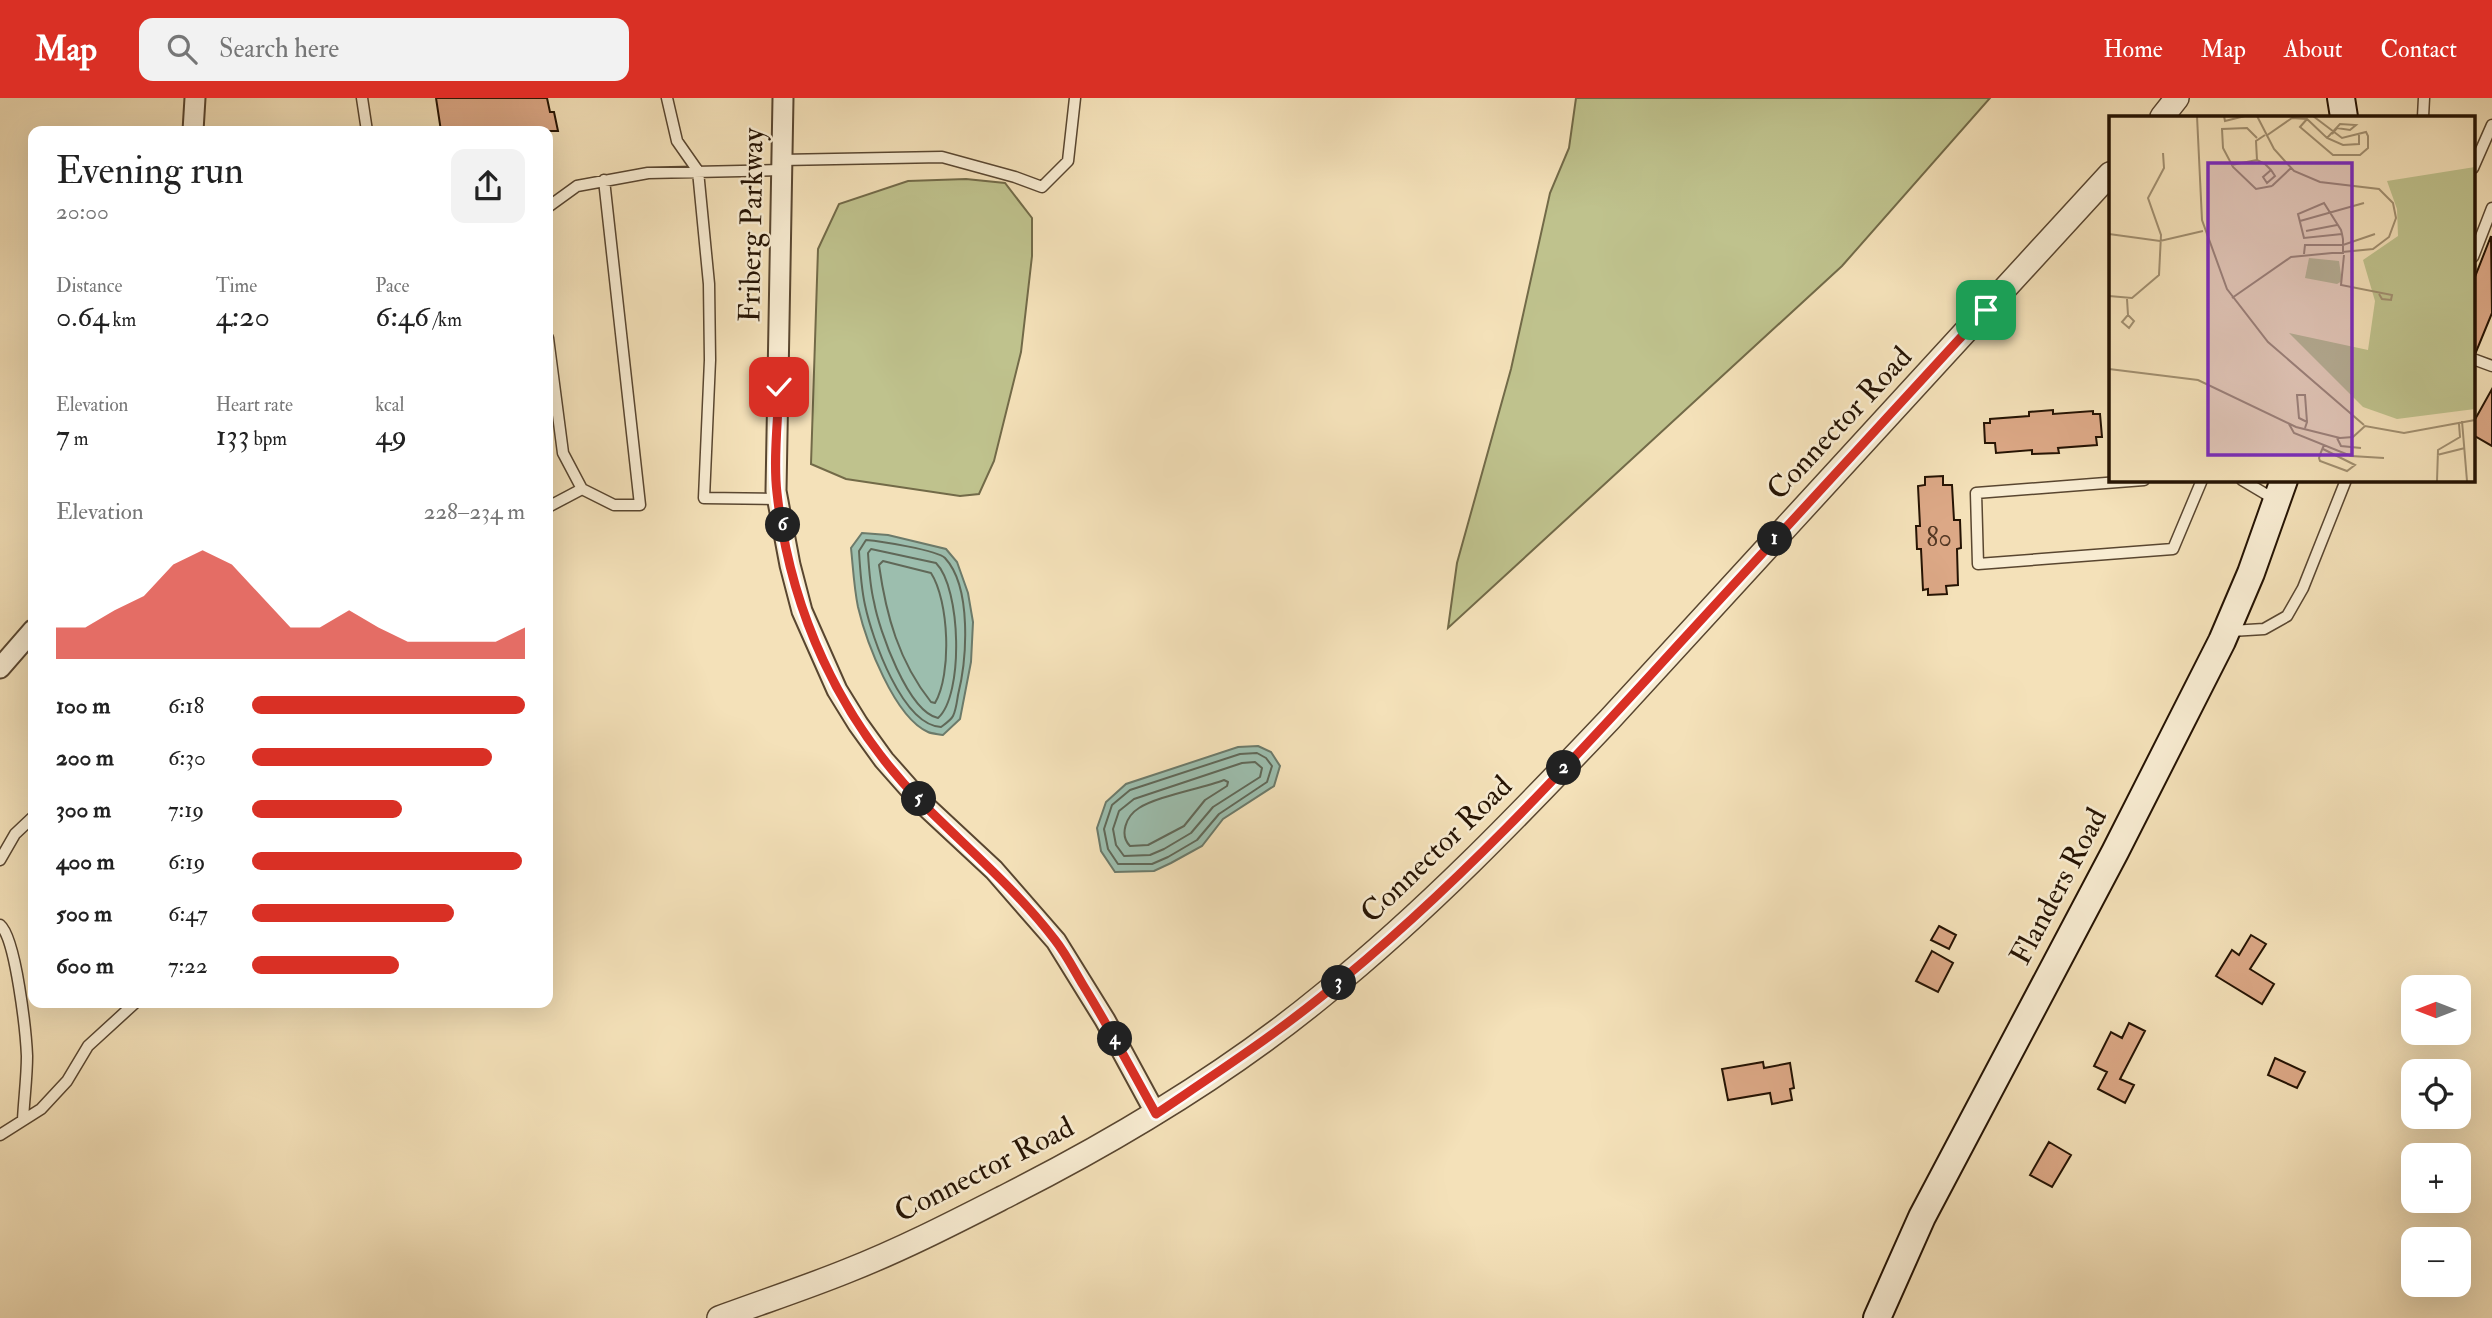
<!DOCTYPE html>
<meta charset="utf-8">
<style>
body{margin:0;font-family:"IM FELL Double Pica",serif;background:#f2f2f2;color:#222;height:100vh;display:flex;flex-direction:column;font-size:26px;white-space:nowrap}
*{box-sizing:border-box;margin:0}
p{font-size:23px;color:#767676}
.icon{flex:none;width:38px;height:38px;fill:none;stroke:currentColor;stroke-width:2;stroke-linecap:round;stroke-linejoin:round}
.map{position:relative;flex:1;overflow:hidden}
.details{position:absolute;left:28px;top:28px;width:525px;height:882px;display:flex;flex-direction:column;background:#fff;border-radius:14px;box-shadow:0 7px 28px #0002}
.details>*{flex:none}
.needle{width:46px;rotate:270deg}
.tools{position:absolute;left:2401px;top:877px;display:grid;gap:14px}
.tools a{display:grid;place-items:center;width:70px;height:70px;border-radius:14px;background:#fff;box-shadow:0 7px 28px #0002;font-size:35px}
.pin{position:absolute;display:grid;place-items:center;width:60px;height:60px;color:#fff;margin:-30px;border-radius:14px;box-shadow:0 4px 10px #0006}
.km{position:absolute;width:35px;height:35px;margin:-18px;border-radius:50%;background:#222;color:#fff;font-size:19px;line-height:35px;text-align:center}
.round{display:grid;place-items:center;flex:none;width:74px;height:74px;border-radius:14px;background:#f2f2f2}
.summary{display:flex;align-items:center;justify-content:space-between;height:119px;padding:0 28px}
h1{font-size:38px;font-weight:600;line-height:52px}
.stats{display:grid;grid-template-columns:repeat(3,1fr);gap:10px;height:119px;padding:7px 28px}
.stats div{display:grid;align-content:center}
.stats b{font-size:30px;font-weight:600}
.stats small{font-size:19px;font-weight:400}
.stats p{font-size:19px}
.chart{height:196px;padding:14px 28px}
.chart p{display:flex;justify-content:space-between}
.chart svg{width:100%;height:126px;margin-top:7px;fill:#d93025;opacity:.7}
ul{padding:0 28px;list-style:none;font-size:23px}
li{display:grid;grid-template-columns:112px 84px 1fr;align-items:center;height:52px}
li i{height:18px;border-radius:9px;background:#d93025}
header{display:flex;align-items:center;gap:42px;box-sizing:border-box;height:98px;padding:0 35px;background:#d93025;color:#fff}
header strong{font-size:33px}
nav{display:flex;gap:38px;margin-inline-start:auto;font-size:24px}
.search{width:490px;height:63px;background:#f2f2f2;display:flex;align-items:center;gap:18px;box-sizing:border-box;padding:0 24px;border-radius:14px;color:#767676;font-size:26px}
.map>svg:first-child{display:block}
.green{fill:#bfc28d;stroke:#726a48;stroke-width:2}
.water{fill:#9cbeae;stroke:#6c7a6a;stroke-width:2}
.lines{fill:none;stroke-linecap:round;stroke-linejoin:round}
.shore{stroke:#606858;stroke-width:2}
.building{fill:#dca886;stroke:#251303;stroke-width:2}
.service-casing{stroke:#594630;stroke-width:13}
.minor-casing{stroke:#594630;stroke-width:23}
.tertiary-casing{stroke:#594630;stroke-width:26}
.secondary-casing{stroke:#251303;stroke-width:30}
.service{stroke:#f8ecd2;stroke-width:10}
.minor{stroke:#f8ecd2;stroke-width:19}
.tertiary{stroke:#f8ecd2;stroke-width:23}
.secondary{stroke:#f8ecd2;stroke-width:26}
.route-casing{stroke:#fff;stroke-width:14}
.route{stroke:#d93025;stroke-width:9}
.labels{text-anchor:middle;stroke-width:5;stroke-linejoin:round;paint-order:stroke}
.number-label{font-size:26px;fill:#533824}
.street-label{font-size:30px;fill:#251303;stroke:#f8ecd2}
.inset-road{fill:none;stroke:#a18f70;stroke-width:2}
.view{fill:#7b2cbf;fill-opacity:0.15;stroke:#7b2cbf;stroke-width:3.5}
.inset-edge{fill:none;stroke:#251303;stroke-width:3.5}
</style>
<header>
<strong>Map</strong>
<div class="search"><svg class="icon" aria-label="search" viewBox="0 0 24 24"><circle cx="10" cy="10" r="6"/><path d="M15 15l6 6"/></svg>Search here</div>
<nav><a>Home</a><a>Map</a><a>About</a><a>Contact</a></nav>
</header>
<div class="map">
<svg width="2492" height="1220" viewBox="0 0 2492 1220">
<rect width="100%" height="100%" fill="#f4e1b9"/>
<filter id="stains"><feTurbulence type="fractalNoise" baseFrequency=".00286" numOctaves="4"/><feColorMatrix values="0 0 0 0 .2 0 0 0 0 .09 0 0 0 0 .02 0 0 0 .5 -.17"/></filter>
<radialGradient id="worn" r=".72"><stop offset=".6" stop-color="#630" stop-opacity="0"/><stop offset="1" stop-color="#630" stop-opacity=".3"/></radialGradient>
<!-- green -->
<path class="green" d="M1576 0H1990L1842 168 1448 530 1457 465 1511 271 1550 95 1569 50Z
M966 81 1005 85 1032 120V158L1021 254 994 363 979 396 960 398 846 381 811 366 818 151 839 106 908 83Z"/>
<!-- water -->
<path class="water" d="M862 435 888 437 946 451 957 464 968 495 973 524 971 564 960 621 943 637C939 636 932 636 928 634 894 619 866 543 858 509 854 490 853 469 851 450Z
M1258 648 1271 654 1280 668 1274 688 1223 721 1202 748 1171 765 1154 773 1115 774 1101 753 1097 730 1106 704 1126 686 1238 649Z"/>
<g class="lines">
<!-- shore -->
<path class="shore" d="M866 442C879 443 937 452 945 460 972 489 967 561 958 597 957 603 956 612 953 618 951 622 945 626 941 629 902 627 872 540 865 507 861 489 860 471 859 453Z
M871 451 936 465C961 490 964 597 938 620 908 614 879 532 874 504 870 488 869 472 868 455Z
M883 463 931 475C949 503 952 576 935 605L931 604C899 564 886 517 879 467Z
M1257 655 1266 660 1272 668 1267 684 1219 716 1197 742 1168 759 1152 766H1118L1108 751 1104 731 1112 707 1130 692 1240 656Z
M1255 664 1262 670 1260 679 1213 709 1191 735 1164 751 1150 757 1124 758 1116 747 1113 731 1119 713 1134 701 1242 665Z
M1224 682 1228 684 1227 688 1205 702 1184 728 1148 747 1130 748C1119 737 1126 718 1139 710 1158 698 1200 691 1224 682Z"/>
</g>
<!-- building -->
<path class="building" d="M436 0H547L550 14H554L558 33H441Z
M2491 138 2492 215 2476 254H2473V184Z
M2492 291V348L2473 337V325Z
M2053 312V316L2093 313V316H2100L2102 339H2096L2097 347 2058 350 2059 355 2032 356V352L1996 355 1995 345H1985L1984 325H1990V321L2029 318V314Z
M1943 378V387H1952L1954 422H1960L1961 450 1957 451 1958 487 1946 488 1947 496 1928 497V491L1923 492 1921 451H1917L1916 428H1920L1918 388 1925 387V379Z
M1939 828 1956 837 1949 851 1931 842Z
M2251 837 2266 846 2250 871 2274 886 2262 906 2216 878 2232 852 2239 857Z
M1932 853 1953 865 1938 894 1916 883Z
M2129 925 2145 933 2120 981 2134 987 2125 1005 2098 991 2107 974 2094 968 2111 934 2122 940Z
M2275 960 2305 974 2297 990 2268 977Z
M1763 964 1764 970 1790 965 1794 990 1790 991 1792 1002 1772 1006 1770 995 1728 1002 1722 971Z
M2049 1044 2071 1057 2052 1089 2030 1077Z"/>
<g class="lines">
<!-- service casing -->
<g class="service-casing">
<path id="service" d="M362 0 367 33
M667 0 677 43 698 73 709 186 710 262 704 400 778 401
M2423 19 2424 0
M781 62 942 59 1015 79 1042 89 1068 63 1075 0
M2473 70 2492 27
M548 109 577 88 648 75 781 72
M2473 159 2492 110
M548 240 563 355 582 391
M2473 261 2492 268
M2144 382 1976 395 1978 466 2173 451 2202 382
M2242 382 2274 401
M548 409 582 391 614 407H640L604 82
M2231 533 2264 531 2287 518 2303 490 2346 382
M0 762 15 736 33 719
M0 827C16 840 26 935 27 958 27 979 24 1001 23 1022
M0 1037 41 1011 67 983 88 948 135 905"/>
</g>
<!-- minor casing -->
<g class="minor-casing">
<path id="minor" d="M783 0 776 393 790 467 802 513 837 592 858 626 884 662 922 705 994 772 1056 843 1105 922 1156 1016
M193 33 195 0
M0 570 33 532"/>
</g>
<!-- tertiary casing -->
<g class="tertiary-casing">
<path id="tertiary" d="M2162 19 2177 0
M719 1220C762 1204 805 1190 847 1173 903 1151 957 1123 1010 1096 1120 1040 1227 976 1323 897 1427 813 1519 717 1610 621L2110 76"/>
</g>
<!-- secondary casing -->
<g class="secondary-casing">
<path id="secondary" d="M2341 0 2344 19
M1877 1220 1922 1119 2115 754 2222 543 2251 475 2284 382"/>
</g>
<!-- service -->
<use href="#service" class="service"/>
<!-- minor -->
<use href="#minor" class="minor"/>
<!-- tertiary -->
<use href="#tertiary" class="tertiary"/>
<!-- secondary -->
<use href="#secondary" class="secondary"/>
</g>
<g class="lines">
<!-- route casing -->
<g class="route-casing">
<path id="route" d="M779 289C778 323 773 362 777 395 790 512 839 621 922 705 967 750 1016 791 1055 842 1066 856 1074 872 1083 887 1109 929 1132 973 1156 1016 1212 978 1269 941 1322 898 1452 794 1566 670 1678 547 1781 435 1883 324 1986 212"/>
</g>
<!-- route -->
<use href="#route" class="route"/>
</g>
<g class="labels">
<!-- number labels -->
<g class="number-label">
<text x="1939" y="448">80</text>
</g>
<!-- street labels -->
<g class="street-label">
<text transform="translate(751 127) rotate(-89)" y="10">Friberg Parkway</text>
<text transform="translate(1839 325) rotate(-47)" y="10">Connector Road</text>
<text transform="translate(1436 751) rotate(-44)" y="10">Connector Road</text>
<text transform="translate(2058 788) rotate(-62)" y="10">Flanders Road</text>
<text transform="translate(984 1071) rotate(-27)" y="10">Connector Road</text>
</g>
</g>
<!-- overview -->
<g transform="translate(2109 18)">
<rect width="366" height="366" fill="#f4e1b9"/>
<path d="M366 51V293L288 303 254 291 180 217 259 234 266 185 254 144 289 120 288 93 278 65ZM200 142 230 145 233 165 228 168 196 162Z" fill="#bfc28d"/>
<path class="inset-road" d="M88 0 93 104 118 173 159 226 255 309M115 0 116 5 136 0M204 0 233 22 257 16 259 20V32L251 39H224L191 11 198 3 218 22 234 29 250 28V19M156 19 147 25 148 44 156 48 162 54 166 60 158 67 154 61 162 54M157 20 183 2 198 3M148 22 138 12 113 13 114 32 124 51 147 73 163 70M218 22 231 8 247 9 241 14 228 12 223 18M122 49 148 44M163 70 182 52M191 105 255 87M197 115 228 109M0 118 51 125 94 115M233 118 195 122 189 98 215 87 232 114 233 118 234 123V138M195 138 196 129H234L266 118M235 139 232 169 283 179 282 184 273 183 270 178M0 180 23 182 50 159 52 119 39 82 55 52 54 37M123 182 182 141 264 133 280 121 287 102 284 87 270 73 211 66 185 55 165 33 148 0M18 183 19 199 13 206 20 212 25 205 19 199M0 253 89 264 187 311 231 322 244 321 256 310 295 317 366 304M353 305 358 365M180 308 185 317 242 340 275 342M196 312 198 306 196 279H188L190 302 198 306M228 322 232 330 252 332M214 333 246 349 238 355 211 345 210 342 212 336 215 329M328 339 356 332M328 365 329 334 351 321 350 308"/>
<path class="view" d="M99 47H243V339H99Z"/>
<rect width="366" height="366" class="inset-edge"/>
</g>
<rect width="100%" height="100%" filter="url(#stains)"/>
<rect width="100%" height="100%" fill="url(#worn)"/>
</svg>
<div class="tools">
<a><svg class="needle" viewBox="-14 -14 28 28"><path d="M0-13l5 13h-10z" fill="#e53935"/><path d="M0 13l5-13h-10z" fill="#767676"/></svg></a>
<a><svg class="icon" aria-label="locate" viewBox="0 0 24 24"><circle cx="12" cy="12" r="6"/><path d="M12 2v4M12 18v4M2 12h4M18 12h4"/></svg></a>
<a>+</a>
<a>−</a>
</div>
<div class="pin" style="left:1986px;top:212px;background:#1e9e55"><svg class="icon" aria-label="arrive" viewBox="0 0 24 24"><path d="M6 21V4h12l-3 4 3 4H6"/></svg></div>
<div class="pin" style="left:779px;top:289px;background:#d93025"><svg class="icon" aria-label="check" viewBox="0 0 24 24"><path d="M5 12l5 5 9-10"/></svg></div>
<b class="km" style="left:1775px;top:441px">1</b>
<b class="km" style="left:1564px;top:670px">2</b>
<b class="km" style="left:1339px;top:885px">3</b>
<b class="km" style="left:1115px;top:941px">4</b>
<b class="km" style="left:919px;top:701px">5</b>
<b class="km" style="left:783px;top:427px">6</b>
<section class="details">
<div class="summary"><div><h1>Evening run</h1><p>20:00</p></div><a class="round"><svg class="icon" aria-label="share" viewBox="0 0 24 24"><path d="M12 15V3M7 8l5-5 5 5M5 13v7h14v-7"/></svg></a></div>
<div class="stats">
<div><p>Distance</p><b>0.64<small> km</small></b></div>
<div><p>Time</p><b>4:20</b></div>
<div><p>Pace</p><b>6:46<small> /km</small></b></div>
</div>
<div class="stats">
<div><p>Elevation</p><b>7<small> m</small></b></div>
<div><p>Heart rate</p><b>133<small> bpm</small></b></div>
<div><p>kcal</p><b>49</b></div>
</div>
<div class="chart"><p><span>Elevation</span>228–234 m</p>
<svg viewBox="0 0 160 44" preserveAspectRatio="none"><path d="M0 44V33L10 33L20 27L30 22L40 11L50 6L60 11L70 22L80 33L90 33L100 27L110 33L120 38L130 38L140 38L150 38L160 33V44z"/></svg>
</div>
<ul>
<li><b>100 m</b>6:18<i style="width:100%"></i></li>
<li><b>200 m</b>6:30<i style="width:88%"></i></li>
<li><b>300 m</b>7:19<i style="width:55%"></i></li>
<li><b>400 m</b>6:19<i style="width:99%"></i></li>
<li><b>500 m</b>6:47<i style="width:74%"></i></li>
<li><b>600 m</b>7:22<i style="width:54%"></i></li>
</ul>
</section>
</div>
